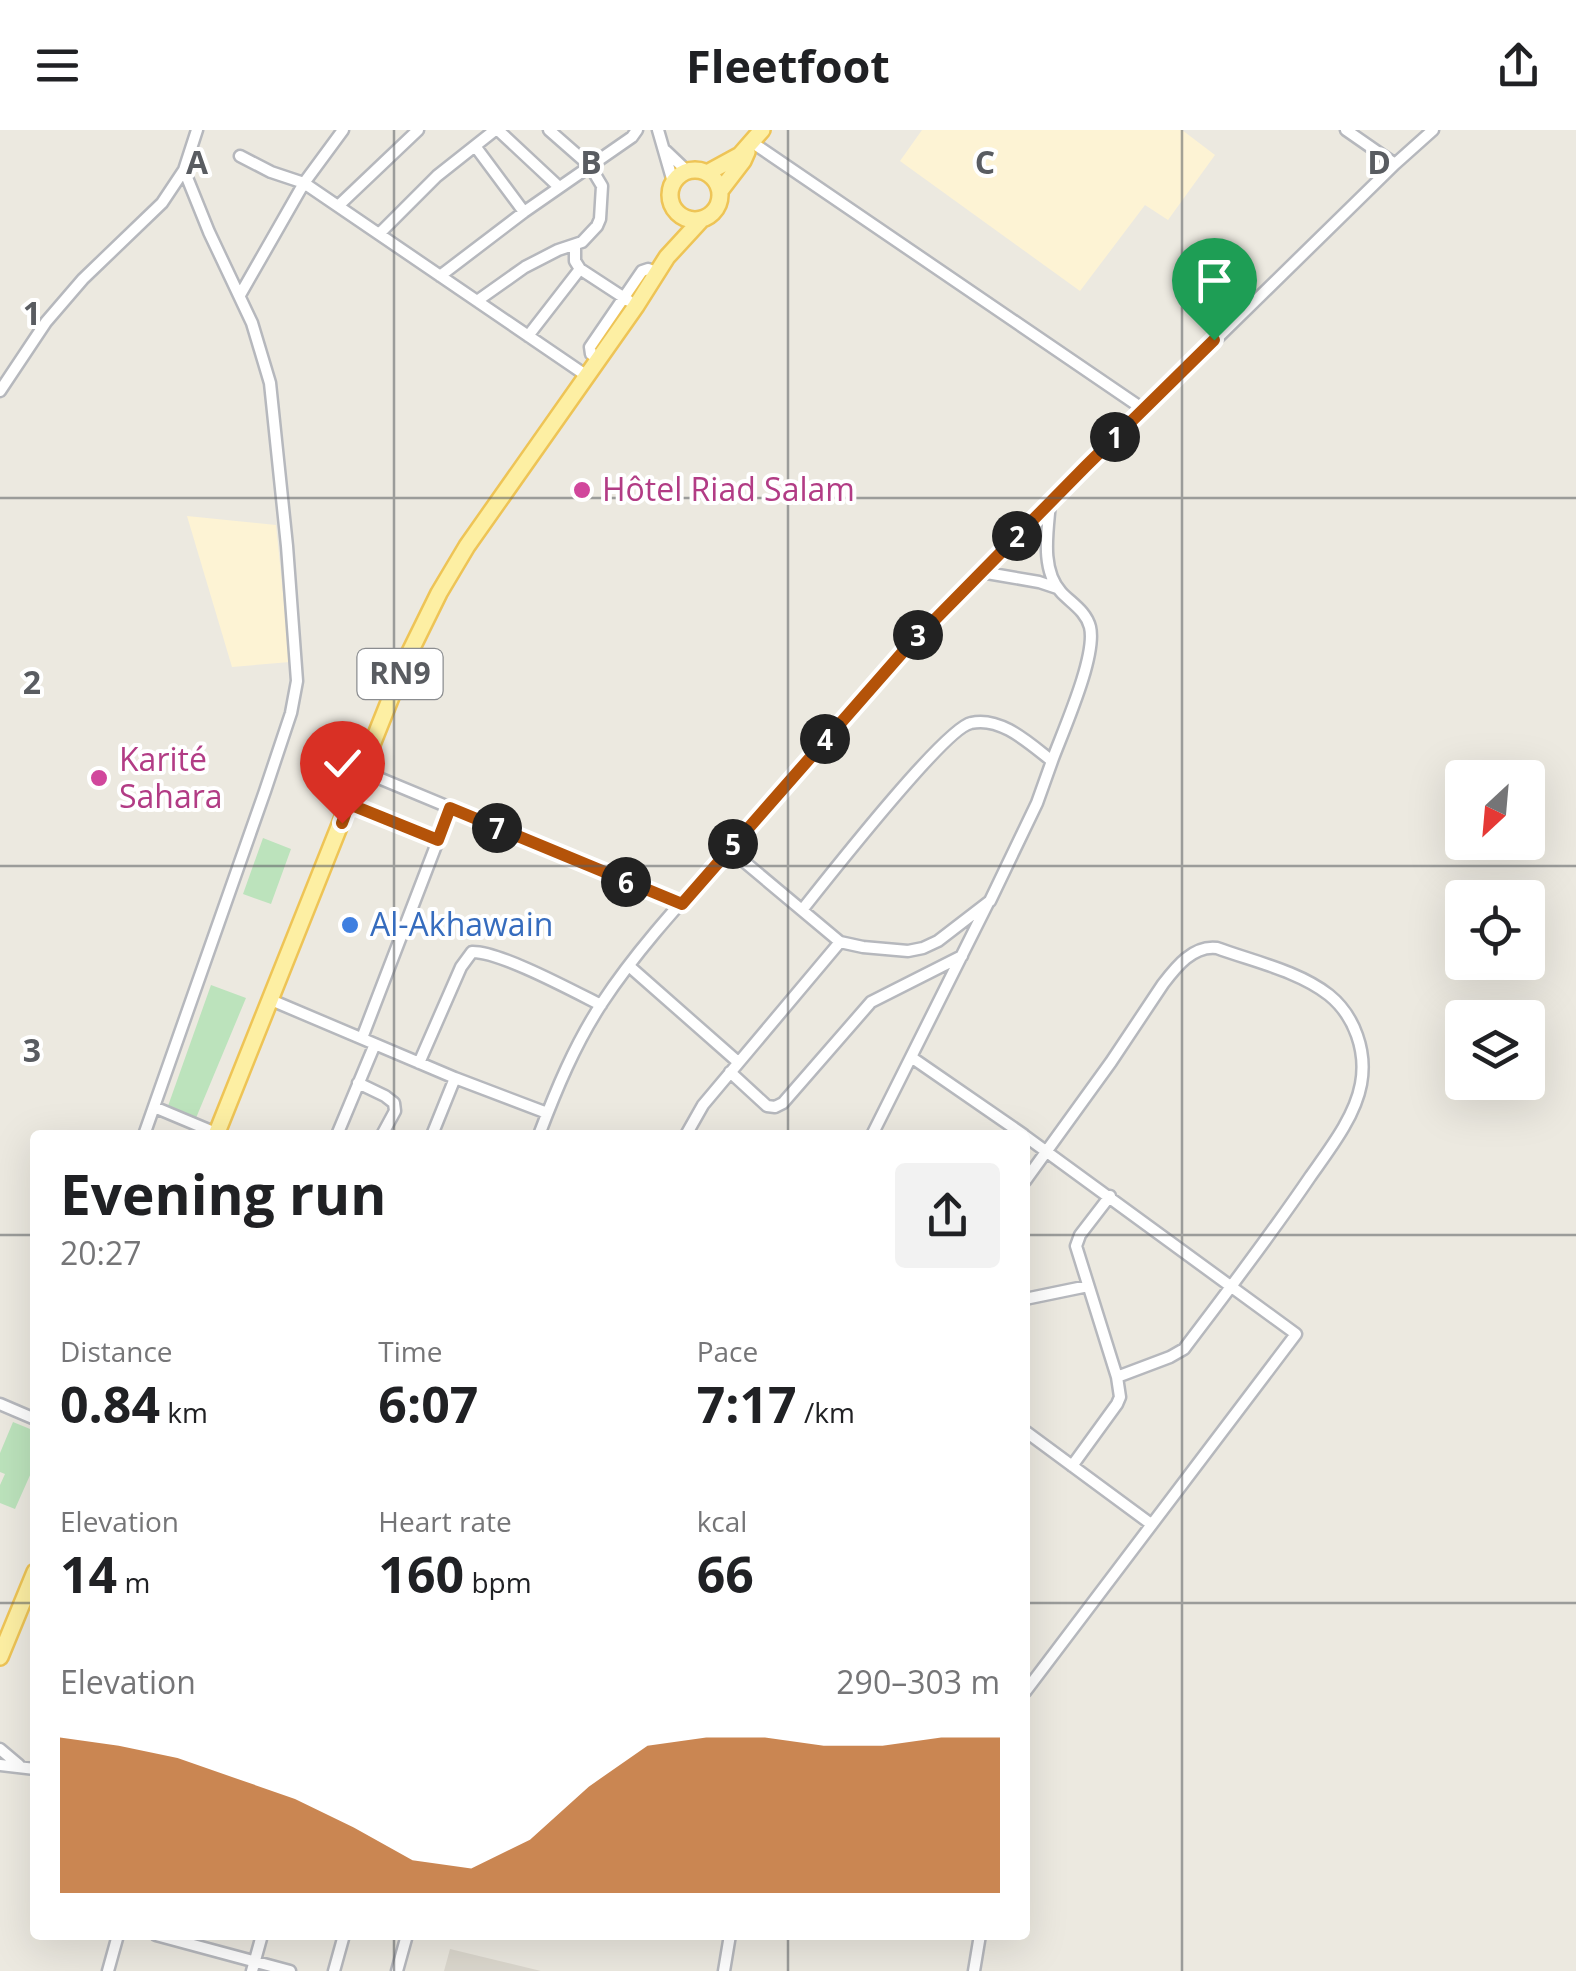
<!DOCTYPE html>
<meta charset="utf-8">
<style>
body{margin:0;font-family:"Open Sans",sans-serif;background:#f2f2f2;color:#202124;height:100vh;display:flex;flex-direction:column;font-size:38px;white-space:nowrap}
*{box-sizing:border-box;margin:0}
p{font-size:32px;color:#757577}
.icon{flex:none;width:55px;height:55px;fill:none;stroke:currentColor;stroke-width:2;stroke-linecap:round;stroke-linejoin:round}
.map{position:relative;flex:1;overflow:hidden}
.sheet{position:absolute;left:30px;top:1000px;width:1000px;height:810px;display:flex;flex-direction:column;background:#fff;border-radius:10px;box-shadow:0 10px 40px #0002}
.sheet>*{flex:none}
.needle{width:65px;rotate:206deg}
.fabs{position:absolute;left:1445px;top:630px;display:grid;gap:20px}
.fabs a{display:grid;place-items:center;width:100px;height:100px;border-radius:10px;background:#fff;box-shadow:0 10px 40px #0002;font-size:50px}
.pin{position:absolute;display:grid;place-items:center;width:85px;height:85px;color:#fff;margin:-102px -42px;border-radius:50% 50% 50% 0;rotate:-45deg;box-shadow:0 0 10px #0007}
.pin .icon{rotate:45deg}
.km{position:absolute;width:50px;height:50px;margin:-25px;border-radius:50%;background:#222;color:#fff;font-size:28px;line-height:50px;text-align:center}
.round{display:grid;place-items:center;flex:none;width:105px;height:105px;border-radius:10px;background:#f2f2f2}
.headline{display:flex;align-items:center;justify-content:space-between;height:170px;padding:0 30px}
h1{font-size:55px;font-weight:700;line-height:75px}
.metrics{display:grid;grid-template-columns:repeat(3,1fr);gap:15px;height:170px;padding:10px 30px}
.metrics div{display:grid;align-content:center}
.metrics b{font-size:50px;font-weight:700}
.metrics small{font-size:28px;font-weight:400}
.metrics p{font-size:28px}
.chart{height:280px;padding:20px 30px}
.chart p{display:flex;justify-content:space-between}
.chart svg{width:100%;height:180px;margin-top:10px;fill:#b45309;opacity:.7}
header{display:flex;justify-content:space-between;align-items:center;height:130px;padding:0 30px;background:#fff;font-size:45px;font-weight:700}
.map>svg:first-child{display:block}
.commercial{fill:#fdf3d4}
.education{fill:#dcd8ce}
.green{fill:#bce3bc}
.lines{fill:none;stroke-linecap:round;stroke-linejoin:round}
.street-casing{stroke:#b6b8bd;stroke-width:15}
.primary-casing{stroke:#eec456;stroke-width:20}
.street{stroke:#fff;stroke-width:10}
.primary{stroke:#fdefa3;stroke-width:15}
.route-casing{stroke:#fff;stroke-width:20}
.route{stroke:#b45309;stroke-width:12}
.grid{fill:none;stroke:#595c61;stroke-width:2.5;stroke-opacity:0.55}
.hotel-dot{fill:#d1479c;stroke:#fff;stroke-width:4}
.shop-dot{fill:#3f7fe0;stroke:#fff;stroke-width:4}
.labels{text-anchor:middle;stroke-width:8;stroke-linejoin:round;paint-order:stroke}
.shield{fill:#fff;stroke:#8b8d90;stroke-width:2.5}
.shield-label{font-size:30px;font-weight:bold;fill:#595c61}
.hotel-label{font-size:32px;fill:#b23c85;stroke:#fff;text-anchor:start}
.shop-label{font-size:32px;fill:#366cbe;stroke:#fff;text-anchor:start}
.grid-label{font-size:32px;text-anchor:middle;font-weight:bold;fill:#595c61;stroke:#fff;stroke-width:8;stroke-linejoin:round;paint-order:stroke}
</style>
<header><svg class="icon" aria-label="menu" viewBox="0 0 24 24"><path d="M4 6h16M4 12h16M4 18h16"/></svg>Fleetfoot<svg class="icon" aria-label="share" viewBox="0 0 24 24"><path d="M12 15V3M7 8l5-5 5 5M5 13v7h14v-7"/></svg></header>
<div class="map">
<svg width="1576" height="1841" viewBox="0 0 1576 1841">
<rect width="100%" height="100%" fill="#ece9e0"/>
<!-- commercial -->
<path class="commercial" d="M922 0H1182L1215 25 1168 90 1145 75 1080 161 900 31Z
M187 386 276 395 290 532 232 537Z"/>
<!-- education -->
<path class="education" d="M450 1819 541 1841H444Z"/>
<!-- green -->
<path class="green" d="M263 708 291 719 271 774 243 764Z
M211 855 246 868 196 988 168 976Z
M13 1292 35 1301V1334L15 1379 0 1373V1355L5 1344 0 1342V1323Z"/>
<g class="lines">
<!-- street casing -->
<g class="street-casing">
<path id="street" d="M498 0 559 57
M658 0 673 52
M1346 0 1395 34
M753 13 1143 279
M475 16 524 82
M666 21 687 41
M240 26 271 42 304 53 587 246
M338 76 418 0
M379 104 437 46 495 0
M575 115V131L580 139 629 171
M440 146 524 82 632 7 637 0
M240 165 304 53 343 0
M477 171 525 137 558 120 582 112 597 96 600 89 602 56 590 36 549 0
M528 206 580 139
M599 229 591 224 590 217 642 141 648 139 658 143
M0 261 46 192 83 149 162 73 184 40 197 0
M981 442 1039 452 1057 458
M1052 631C1063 601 1097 526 1090 497 1086 481 1071 473 1061 462 1040 439 1048 400 1050 372L1395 34 1433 0
M362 641 682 774
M349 674 438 711
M840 812 729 719 902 523 1050 372
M629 836 738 932
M271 870 455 948 547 983
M362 908 450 679
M911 927 1024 1005
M419 933 461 837 472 822C499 821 573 861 601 875
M730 942 767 976 775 977 783 973 871 872 962 826
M358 953 385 966 394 973 395 981 382 1005
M154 977 216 1003
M144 1005 265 661 291 583 297 551 287 416 270 253 252 193 209 102 184 40
M337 1005 375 914
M432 1005 455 948
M539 1005C556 960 575 914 602 873 638 818 685 768 729 719
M686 1005 703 975 840 812 863 817 908 821 923 818 938 811 990 771 1037 673 1052 631C1030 614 1001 586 971 593 945 598 826 750 802 780
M872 1005 988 773
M1025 1006 1296 1204 1025 1562
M1025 1051 1111 932 1163 854C1176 837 1193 815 1217 818 1252 831 1299 841 1329 865 1355 886 1367 922 1361 954 1355 987 1329 1020 1310 1047 1270 1106 1227 1162 1184 1219L1170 1227 1117 1247
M1025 1169 1088 1156
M0 1274 35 1289
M1025 1301 1151 1394
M1072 1336 1117 1274 1120 1267 1117 1247 1076 1116 1080 1105 1110 1066
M0 1619 19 1635
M0 1635 35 1639
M156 1805 290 1841
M108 1841 118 1805
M252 1841 262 1805
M334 1841 344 1805
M397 1841 407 1805
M724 1841 730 1805
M974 1841 980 1805"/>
</g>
<!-- primary casing -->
<g class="primary-casing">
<path id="primary" d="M670 65a25 25 0 1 1 50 0a25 25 0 1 1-50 0Z
M707 43 740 25 762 0
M720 61 743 31 747 22
M216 1005 405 532 439 463 467 416 636 176 667 127 702 89
M0 1527 35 1442"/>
</g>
<!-- street -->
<use href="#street" class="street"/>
<!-- primary -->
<use href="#primary" class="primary"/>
</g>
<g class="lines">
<!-- route casing -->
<g class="route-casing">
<path id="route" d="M342 693 349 674 438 710 450 678 682 774 902 523 1086 336 1214 210"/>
</g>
<!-- route -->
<use href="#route" class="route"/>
</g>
<!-- grid -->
<path class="grid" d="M394 0V1005M788 0V1005M1182 0V1841M0 368H1576M0 736H1576M0 1105H35M1025 1105H1576M0 1473H35M1025 1473H1576M394 1805V1841M788 1805V1841"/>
<!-- markers -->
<g class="hotel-dot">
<circle cx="582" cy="360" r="10"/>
<circle cx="99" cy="648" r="10"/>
</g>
<circle class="shop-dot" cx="350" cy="795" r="10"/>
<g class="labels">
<!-- shield labels -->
<rect class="shield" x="357.5" y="519" width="85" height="50" rx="8"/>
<g class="shield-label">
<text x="400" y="554">RN9</text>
</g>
<!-- hotel labels -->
<g class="hotel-label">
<text x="602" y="371">Hôtel Riad Salam</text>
<text x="119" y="641">Karité<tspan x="119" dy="37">Sahara</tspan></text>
</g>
<!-- shop labels -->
<g class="shop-label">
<text x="370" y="806">Al-Akhawain</text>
</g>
</g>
<g class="grid-label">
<text x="197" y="44">A</text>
<text x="591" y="44">B</text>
<text x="985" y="44">C</text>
<text x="1379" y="44">D</text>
<text x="32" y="195">1</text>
<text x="32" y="564">2</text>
<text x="32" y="932">3</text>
</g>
</svg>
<div class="fabs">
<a><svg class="needle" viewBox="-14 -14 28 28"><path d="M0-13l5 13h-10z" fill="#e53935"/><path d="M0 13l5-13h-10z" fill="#757577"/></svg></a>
<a><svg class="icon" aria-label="locate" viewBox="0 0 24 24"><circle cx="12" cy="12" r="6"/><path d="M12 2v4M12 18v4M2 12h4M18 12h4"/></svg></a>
<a><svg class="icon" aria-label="layers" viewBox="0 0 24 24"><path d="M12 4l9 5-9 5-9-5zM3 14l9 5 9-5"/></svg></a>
</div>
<div class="pin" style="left:1214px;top:210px;background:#1e9e55"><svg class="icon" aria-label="arrive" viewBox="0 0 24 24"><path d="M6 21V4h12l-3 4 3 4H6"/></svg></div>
<div class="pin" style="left:342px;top:693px;background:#d93025"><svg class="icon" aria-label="check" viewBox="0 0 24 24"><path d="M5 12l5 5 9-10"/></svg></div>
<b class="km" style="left:1115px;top:307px">1</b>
<b class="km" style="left:1017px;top:406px">2</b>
<b class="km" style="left:918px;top:505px">3</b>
<b class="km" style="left:825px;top:609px">4</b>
<b class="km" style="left:733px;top:714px">5</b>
<b class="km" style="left:626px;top:752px">6</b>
<b class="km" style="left:497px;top:698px">7</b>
<section class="sheet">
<div class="headline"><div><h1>Evening run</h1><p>20:27</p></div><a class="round"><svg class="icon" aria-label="share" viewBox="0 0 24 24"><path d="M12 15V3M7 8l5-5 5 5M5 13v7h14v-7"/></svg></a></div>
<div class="metrics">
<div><p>Distance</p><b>0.84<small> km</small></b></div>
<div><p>Time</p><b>6:07</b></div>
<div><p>Pace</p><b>7:17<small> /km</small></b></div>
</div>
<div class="metrics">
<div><p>Elevation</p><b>14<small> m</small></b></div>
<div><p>Heart rate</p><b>160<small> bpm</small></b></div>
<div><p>kcal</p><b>66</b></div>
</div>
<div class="chart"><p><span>Elevation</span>290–303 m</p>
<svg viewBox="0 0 160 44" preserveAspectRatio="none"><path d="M0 44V6L10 8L20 11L30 16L40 21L50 28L60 36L70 38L80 31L90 18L100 8L110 6L120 6L130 8L140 8L150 6L160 6V44z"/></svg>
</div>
</section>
</div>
